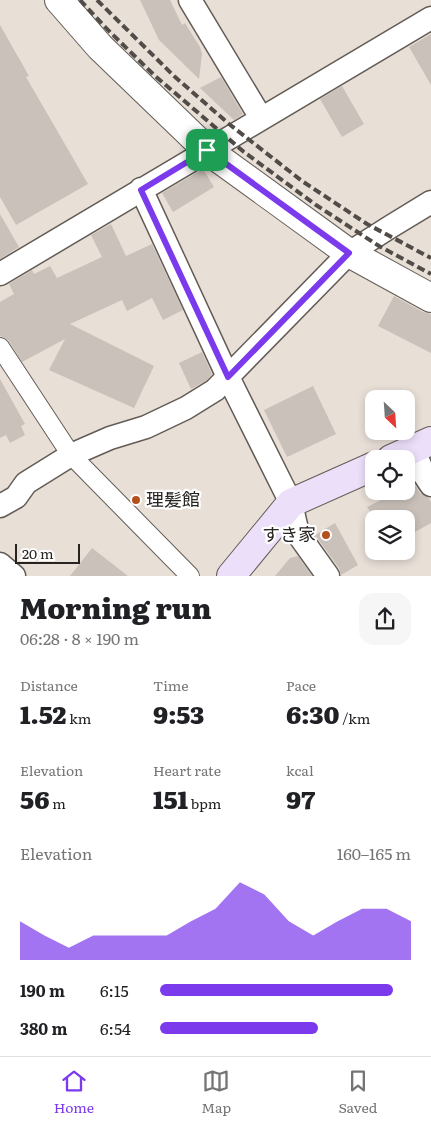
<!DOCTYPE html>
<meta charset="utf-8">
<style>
body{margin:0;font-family:Literata,"Noto Sans JP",serif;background:#f6f6f6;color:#202124;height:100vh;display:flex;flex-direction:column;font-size:19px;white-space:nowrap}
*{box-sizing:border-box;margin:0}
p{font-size:16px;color:#757577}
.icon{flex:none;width:28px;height:28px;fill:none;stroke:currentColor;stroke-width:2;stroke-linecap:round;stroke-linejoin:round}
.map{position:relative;height:576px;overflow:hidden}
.drawer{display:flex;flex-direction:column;background:#fff;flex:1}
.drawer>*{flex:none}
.needle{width:32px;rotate:155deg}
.tools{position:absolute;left:365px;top:390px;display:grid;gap:10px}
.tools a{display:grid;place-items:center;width:50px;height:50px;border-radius:10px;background:#fff;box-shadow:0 2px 8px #0003;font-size:25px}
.scale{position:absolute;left:15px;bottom:12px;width:65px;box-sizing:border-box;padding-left:5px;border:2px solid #262320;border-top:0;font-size:14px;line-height:18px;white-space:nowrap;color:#262320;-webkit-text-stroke:4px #fff;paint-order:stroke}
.pin{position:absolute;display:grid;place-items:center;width:42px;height:42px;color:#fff;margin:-21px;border-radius:10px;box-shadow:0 2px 8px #0006}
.round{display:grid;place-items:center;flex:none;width:52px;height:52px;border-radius:15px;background:#f6f6f6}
.headline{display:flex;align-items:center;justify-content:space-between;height:85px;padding:0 20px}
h1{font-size:28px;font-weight:800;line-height:38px}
.metrics{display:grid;grid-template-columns:repeat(3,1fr);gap:8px;height:85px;padding:5px 20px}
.metrics div{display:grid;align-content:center}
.metrics b{font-size:25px;font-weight:800}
.metrics small{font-size:14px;font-weight:400}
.metrics p{font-size:14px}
.chart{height:140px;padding:10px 20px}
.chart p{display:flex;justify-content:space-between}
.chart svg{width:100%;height:90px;margin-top:5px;fill:#7c3aed;opacity:.7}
ul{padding:0 20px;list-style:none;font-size:16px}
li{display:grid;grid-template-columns:80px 60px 1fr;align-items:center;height:38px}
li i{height:12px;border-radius:6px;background:#7c3aed}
.dock{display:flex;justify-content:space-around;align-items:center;height:70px;border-top:1px solid #e0e0e0;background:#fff;font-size:14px;color:#757577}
.dock a{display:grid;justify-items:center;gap:2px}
.dock .current{color:#7c3aed}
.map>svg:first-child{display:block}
.building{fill:#cac1ba}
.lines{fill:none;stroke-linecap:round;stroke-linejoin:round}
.pedestrian-casing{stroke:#635c56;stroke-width:20}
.minor-casing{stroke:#635c56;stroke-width:25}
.tertiary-casing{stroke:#635c56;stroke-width:30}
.secondary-casing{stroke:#635c56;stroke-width:30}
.pedestrian{stroke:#fff;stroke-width:18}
.minor{stroke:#fff;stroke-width:22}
.tertiary{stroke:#fff;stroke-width:28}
.secondary{stroke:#ecdffa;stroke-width:28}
.rail{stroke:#514c48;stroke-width:4;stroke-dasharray:8 4;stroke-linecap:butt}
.route-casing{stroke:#fff;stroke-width:10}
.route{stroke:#7c3aed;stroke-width:6}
.poi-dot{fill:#b4501b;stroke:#fff;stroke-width:2}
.labels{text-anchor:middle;stroke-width:4.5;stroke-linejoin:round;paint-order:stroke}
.poi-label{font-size:18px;fill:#262320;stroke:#fff;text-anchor:start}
</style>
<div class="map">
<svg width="431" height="576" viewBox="0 0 431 576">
<rect width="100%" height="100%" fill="#e8dfd7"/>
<!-- building -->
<path class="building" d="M140 0H170L182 25 185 23 200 47 202 54 199 79 159 40Z
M0 25 29 76 26 77 88 184 16 225 0 197Z
M431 34V85L409 47Z
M221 77 243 114 234 120 200 88Z
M342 86 364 124 342 137 320 99Z
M203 169 214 187 173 212 162 193Z
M0 214 19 247 0 259Z
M111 224 126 256 152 244 183 310 163 320 152 298 127 311 122 300 70 324 154 366 134 408 49 370 65 339 22 362 9 341 5 338 0 336V302L14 294 9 284 32 270 34 274 50 266 57 278 102 257 91 235Z
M394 296 423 312 431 314V353L378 326Z
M202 352 212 374 207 380 191 389 179 363Z
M0 379 25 424 21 426 25 435 10 443 6 435 0 438Z
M313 386 336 434 287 457 264 410Z
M414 483 420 493 428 497 431 502V523L406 537V519H375L367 507 389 496 391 500 403 491H406V489Z
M335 523 358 565 341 575 339 568 315 535Z
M92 548 128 576H70Z
M298 556 312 576H275L290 558Z"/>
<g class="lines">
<!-- pedestrian casing -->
<g class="pedestrian-casing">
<path id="pedestrian" d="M0 347 71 455 190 576"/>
</g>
<!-- minor casing -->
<g class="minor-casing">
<path id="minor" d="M190 0 261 118
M141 189 228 377 291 503 298 534 328 576
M0 274 431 18
M413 449 425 476 431 485
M0 506 16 497 26 483 71 455 110 438 146 427 186 408 215 390 349 253 390 227 431 202
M0 564 14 576"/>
</g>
<!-- tertiary casing -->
<g class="tertiary-casing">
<path id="tertiary" d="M59 0 100 47 207 150 349 253 431 298"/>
</g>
<!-- secondary casing -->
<g class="secondary-casing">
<path id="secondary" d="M391 459 431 441
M231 576 291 503 374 466"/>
</g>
<!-- pedestrian -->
<use href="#pedestrian" class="pedestrian"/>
<!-- minor -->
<use href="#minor" class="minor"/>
<!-- tertiary -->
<use href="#tertiary" class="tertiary"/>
<!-- secondary -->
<use href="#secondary" class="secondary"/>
<!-- rail -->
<path class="rail" d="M80 0 107 29 154 75 244 152 316 205 379 246 431 274
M97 0 174 76 229 124 302 181 367 224 431 258"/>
</g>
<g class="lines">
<!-- route casing -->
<g class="route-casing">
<path id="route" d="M207 150 349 253 228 377 141 190Z"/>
</g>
<!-- route -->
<use href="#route" class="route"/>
</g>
<!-- markers -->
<g class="poi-dot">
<circle cx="136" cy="500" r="5"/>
<circle cx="326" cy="535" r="5"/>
</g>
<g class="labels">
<!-- poi labels -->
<g class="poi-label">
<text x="146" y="506">理髪館</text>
<text x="316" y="541" text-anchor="end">すき家</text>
</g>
</g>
</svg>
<div class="tools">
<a><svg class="needle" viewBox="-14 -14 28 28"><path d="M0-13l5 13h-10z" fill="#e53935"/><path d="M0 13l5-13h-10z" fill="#757577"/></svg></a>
<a><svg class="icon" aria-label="locate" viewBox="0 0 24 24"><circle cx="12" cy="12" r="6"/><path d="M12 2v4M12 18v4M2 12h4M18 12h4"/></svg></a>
<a><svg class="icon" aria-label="layers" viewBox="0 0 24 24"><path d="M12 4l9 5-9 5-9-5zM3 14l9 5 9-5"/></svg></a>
</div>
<div class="scale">20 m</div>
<div class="pin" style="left:207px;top:150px;background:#1e9e55"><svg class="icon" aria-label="arrive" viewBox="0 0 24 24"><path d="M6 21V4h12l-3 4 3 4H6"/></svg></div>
</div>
<section class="drawer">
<div class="headline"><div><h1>Morning run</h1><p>06:28 · 8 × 190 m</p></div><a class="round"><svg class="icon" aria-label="share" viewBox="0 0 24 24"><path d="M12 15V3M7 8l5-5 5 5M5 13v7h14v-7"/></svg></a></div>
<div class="metrics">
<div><p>Distance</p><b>1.52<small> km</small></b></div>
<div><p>Time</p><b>9:53</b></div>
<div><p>Pace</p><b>6:30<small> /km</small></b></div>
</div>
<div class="metrics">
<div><p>Elevation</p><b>56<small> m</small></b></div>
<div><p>Heart rate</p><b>151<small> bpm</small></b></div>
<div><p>kcal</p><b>97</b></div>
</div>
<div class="chart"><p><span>Elevation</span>160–165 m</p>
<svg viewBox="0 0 160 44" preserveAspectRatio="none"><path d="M0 44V25L10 32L20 38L30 32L40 32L50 32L60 32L70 25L80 19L90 6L100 12L110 25L120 32L130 25L140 19L150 19L160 25V44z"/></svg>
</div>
<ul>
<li><b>190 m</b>6:15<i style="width:93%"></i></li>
<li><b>380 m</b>6:54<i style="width:63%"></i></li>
</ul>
</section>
<nav class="dock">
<a class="current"><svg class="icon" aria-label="home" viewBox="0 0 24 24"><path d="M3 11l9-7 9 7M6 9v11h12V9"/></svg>Home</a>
<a><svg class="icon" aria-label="map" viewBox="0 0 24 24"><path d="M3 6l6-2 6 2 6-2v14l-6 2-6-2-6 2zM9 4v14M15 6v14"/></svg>Map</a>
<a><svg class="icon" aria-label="saved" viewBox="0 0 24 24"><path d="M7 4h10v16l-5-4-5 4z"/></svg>Saved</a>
</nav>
